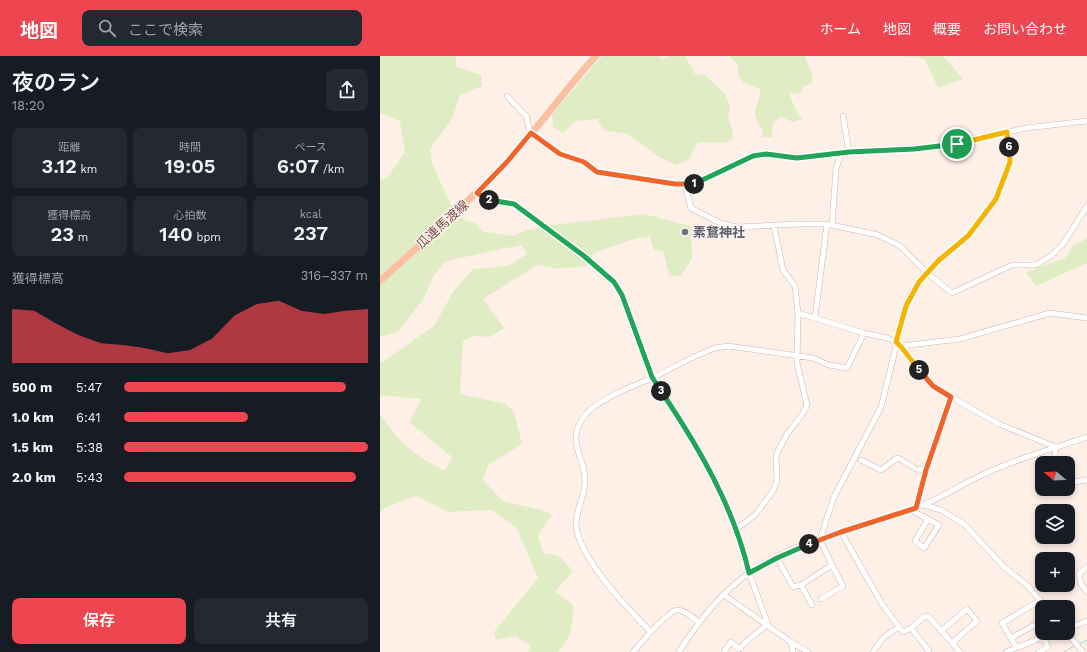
<!DOCTYPE html>
<html lang="ja">
<meta charset="utf-8">
<style>
body{margin:0;font-family:"Work Sans","Noto Sans JP",sans-serif;background:#242831;color:#f1f3f6;height:100vh;display:flex;flex-direction:column;font-size:15px;white-space:nowrap}
*{box-sizing:border-box;margin:0}
p{font-size:13px;color:#9ea1a6}
.icon{flex:none;width:22px;height:22px;fill:none;stroke:currentColor;stroke-width:2;stroke-linecap:round;stroke-linejoin:round}
.map{position:relative;flex:1;overflow:hidden}
.drawer{display:flex;flex-direction:column;background:#171b24;width:380px}
.drawer>*{flex:none}
.needle{width:26px;rotate:289deg}
.fabs{position:absolute;left:655px;top:400px;display:grid;gap:8px}
.fabs a{display:grid;place-items:center;width:40px;height:40px;border-radius:8px;background:#171b24;box-shadow:0 2px 6px #0003;font-size:20px}
.pin{position:absolute;display:grid;place-items:center;width:34px;height:34px;color:#fff;margin:-17px;border:2px solid #fff;border-radius:50%;box-shadow:0 1px 4px #0007}
.km{position:absolute;width:20px;height:20px;margin:-10px;border-radius:50%;background:#222;color:#fff;font-size:11px;line-height:20px;text-align:center}
.round{display:grid;place-items:center;flex:none;width:42px;height:42px;border-radius:8px;background:#242831}
.summary{display:flex;align-items:center;justify-content:space-between;height:68px;padding:0 12px}
h1{font-size:22px;font-weight:600;line-height:30px}
.stats{display:grid;grid-template-columns:repeat(3,1fr);gap:6px;height:68px;padding:4px 12px}
.stats div{display:grid;align-content:center;border-radius:8px;background:#242831;text-align:center}
.stats b{font-size:20px;font-weight:600}
.stats small{font-size:11px;font-weight:400}
.stats p{font-size:11px}
.chart{height:112px;padding:8px 12px}
.chart p{display:flex;justify-content:space-between}
.chart svg{width:100%;height:72px;margin-top:4px;fill:#ee4650;opacity:.7}
.action{display:flex;gap:8px;margin-top:auto;padding:8px 12px}
.action a{flex:1;height:46px;border-radius:8px;background:#ee4650;color:#fff;font-size:16px;font-weight:600;line-height:46px;text-align:center}
.action a+a{background:#242831;color:#f1f3f6}
ul{padding:0 12px;list-style:none;font-size:13px}
li{display:grid;grid-template-columns:64px 48px 1fr;align-items:center;height:30px}
li i{height:10px;border-radius:5px;background:#ee4650}
header{display:flex;align-items:center;gap:24px;box-sizing:border-box;height:56px;padding:0 20px;background:#ee4650;color:#fff}
header strong{font-size:19px}
nav{display:flex;gap:22px;margin-inline-start:auto;font-size:14px}
.search{width:280px;height:36px;background:#242831;display:flex;align-items:center;gap:10px;box-sizing:border-box;padding:0 14px;border-radius:8px;color:#9ea1a6;font-size:15px}
main{display:flex;flex:1;min-height:0}
.map>svg:first-child{display:block}
.green{fill:#e0edc4}
.lines{fill:none;stroke-linecap:round;stroke-linejoin:round}
.stream{stroke:#a0dbd4;stroke-width:1}
.minor-casing{stroke:#d3b4af;stroke-width:6}
.major-casing{stroke:#dacdcc;stroke-width:7}
.minor{stroke:#fff;stroke-width:5}
.major{stroke:#ffbf9d;stroke-width:6}
.split-1-casing{stroke:#fff;stroke-width:8}
.split-2-casing{stroke:#fff;stroke-width:8}
.split-3-casing{stroke:#fff;stroke-width:8}
.split-4-casing{stroke:#fff;stroke-width:8}
.split-5-casing{stroke:#fff;stroke-width:8}
.split-6-casing{stroke:#fff;stroke-width:8}
.split-7-casing{stroke:#fff;stroke-width:8}
.split-1{stroke:#22a559;stroke-width:5}
.split-2{stroke:#f0652b;stroke-width:5}
.split-3{stroke:#22a559;stroke-width:5}
.split-4{stroke:#22a559;stroke-width:5}
.split-5{stroke:#f0652b;stroke-width:5}
.split-6{stroke:#f5b400;stroke-width:5}
.split-7{stroke:#f5b400;stroke-width:5}
.worship-dot{fill:#6b7280;stroke:#fff4ef;stroke-width:1.5}
.labels{text-anchor:middle;stroke-width:3;stroke-linejoin:round;paint-order:stroke}
.street-label{font-size:13px;fill:#7a4d49;stroke:#fff4ef}
.worship-label{font-size:13px;font-weight:bold;fill:#5b616d;stroke:#fff4ef;text-anchor:start}
</style>
<header>
<strong>地図</strong>
<div class="search"><svg class="icon" aria-label="search" viewBox="0 0 24 24"><circle cx="10" cy="10" r="6"/><path d="M15 15l6 6"/></svg>ここで検索</div>
<nav><a>ホーム</a><a>地図</a><a>概要</a><a>お問い合わせ</a></nav>
</header>
<main>
<section class="drawer">
<div class="summary"><div><h1>夜のラン</h1><p>18:20</p></div><a class="round"><svg class="icon" aria-label="share" viewBox="0 0 24 24"><path d="M12 15V3M7 8l5-5 5 5M5 13v7h14v-7"/></svg></a></div>
<div class="stats">
<div><p>距離</p><b>3.12<small> km</small></b></div>
<div><p>時間</p><b>19:05</b></div>
<div><p>ペース</p><b>6:07<small> /km</small></b></div>
</div>
<div class="stats">
<div><p>獲得標高</p><b>23<small> m</small></b></div>
<div><p>心拍数</p><b>140<small> bpm</small></b></div>
<div><p>kcal</p><b>237</b></div>
</div>
<div class="chart"><p><span>獲得標高</span>316–337 m</p>
<svg viewBox="0 0 160 44" preserveAspectRatio="none"><path d="M0 44V11L10 12L20 20L30 27L40 32L50 33L60 35L70 38L80 36L90 29L100 15L110 8L120 6L130 12L140 14L150 12L160 11V44z"/></svg>
</div>
<ul>
<li><b>500 m</b>5:47<i style="width:91%"></i></li>
<li><b>1.0 km</b>6:41<i style="width:51%"></i></li>
<li><b>1.5 km</b>5:38<i style="width:100%"></i></li>
<li><b>2.0 km</b>5:43<i style="width:95%"></i></li>
</ul>
<div class="action"><a>保存</a><a>共有</a></div>
</section>
<div class="map">
<svg width="707" height="596" viewBox="0 0 707 596">
<rect width="100%" height="100%" fill="#feefe7"/>
<!-- green -->
<path class="green" d="M0 0H77L75 10 101 19 102 30 80 39 72 63 50 93 52 107 69 145 84 164 95 167 104 176 133 180 147 174 172 169 264 158 311 170 312 203 300 221 289 219 283 195 274 194 270 180 254 183 214 197 206 210 178 213 157 209 103 243 124 272 110 281 93 280 83 285 80 338 126 348 134 356 142 388 108 409 103 424 124 446 158 453 172 458 158 480 163 497 179 500 193 515 175 536 193 549C193 567 192 582 178 596H148L151 590 136 580 116 584 114 576 158 522 136 471 112 454 68 456 36 440 6 451 0 457V359L23 388 43 403 65 415 72 401 29 366 42 343 0 339V308L54 270 73 236 93 213 128 210 147 198 141 189 66 205 53 221 44 242 18 276 0 281V124L7 122 25 96 20 65 0 57Z
M222 0H278L282 4 289 0H305L315 18 325 19 345 38 350 50 348 61 353 77 352 83 346 87 318 86 308 104 296 109 281 102 248 78 223 74 217 63 196 65 183 77 173 71 172 58Z
M349 0H425L432 19V26L422 32V35L417 38 409 37 417 57 423 63 413 66 401 61C392 65 391 72 393 81H382L383 74C366 52 381 53 380 33L363 26 358 19V9Z
M520 0H563L583 23 558 32 545 3Z
M707 182V207L656 230 646 216 685 202 692 191Z"/>
<g class="lines">
<!-- stream -->
<path class="stream" d="M699 588 707 584
M684 596 694 590"/>
<!-- minor casing -->
<g class="minor-casing">
<path id="minor" d="M127 40 147 61 149 75 180 98 204 106 217 116 305 129 322 125 373 100 386 98 417 102 469 96 562 90 646 72 707 65
M463 60 469 96
M305 129 311 152 340 167 357 171 418 168H447L498 179 520 190 546 216 572 237 632 209H656L672 199 683 188 707 150
M97 137 106 144 134 148 204 200 234 226 243 239 272 321 304 369 331 417 356 473 364 496 369 517 389 571
M452 169 456 113 461 97
M418 257 484 277 507 282 516 286 521 290 526 298 541 317 560 335 619 368 676 391 674 407
M435 261 447 168
M521 290 580 283 670 257 707 262
M481 404 501 414 517 402 520 403 536 413 546 414
M688 422 694 426 707 424
M544 449 561 454 584 468 624 511 647 529 666 551
M536 452 546 414 571 341
M531 454 559 469 544 492 535 485 548 463
M356 473 375 459 393 435 397 424 396 399 407 378 422 359 427 349 417 307 418 257 415 230 403 214 394 170
M461 476 502 548 523 576 531 572 545 560 549 561 580 596
M397 502 413 531 421 529 452 509 440 484 442 477 454 441 501 351 526 250 531 237 546 216 588 180 617 143 630 106 627 76
M707 511 699 518 701 528 707 536
M421 529 432 549
M344 539 411 586 428 596
M441 543 463 530 452 509
M531 572 549 595 548 596
M688 572 707 565
M561 575 587 553 597 565 572 587
M271 576C248 553 198 502 196 468 196 455 204 441 205 427 207 409 192 393 197 374 199 367 205 359 210 354 228 339 251 331 272 322 293 312 313 300 335 292L348 290 433 302 449 309 467 312 484 277
M687 577 703 596
M631 582 662 565
M411 586 413 596
M636 591 622 567 661 544
M253 596C260 588 288 555 297 554 304 553 314 563 319 566
M299 596C317 567 341 537 369 517 420 481 486 471 543 449 563 441 582 428 602 419 635 403 672 393 707 381
M344 596 351 586 359 593C367 583 377 578 386 569
M493 596 504 581 519 571
M626 596 673 577
M659 596 668 591 663 581"/>
</g>
<!-- major casing -->
<g class="major-casing">
<path id="major" d="M0 225C43 186 86 149 126 107 158 73 184 34 216 0"/>
</g>
<!-- minor -->
<use href="#minor" class="minor"/>
<!-- major -->
<use href="#major" class="major"/>
</g>
<g class="lines">
<!-- split-1 casing -->
<g class="split-1-casing">
<path id="split-1" d="M314 128 373 100 386 98 417 102 469 96 534 93 577 88"/>
</g>
<!-- split-2 casing -->
<g class="split-2-casing">
<path id="split-2" d="M109 144 97 137 127 106 151 77 180 98 204 106 217 116 295 128H314"/>
</g>
<!-- split-3 casing -->
<g class="split-3-casing">
<path id="split-3" d="M109 144 134 148 204 200 234 226 242 239 272 321 281 335"/>
</g>
<!-- split-4 casing -->
<g class="split-4-casing">
<path id="split-4" d="M281 335C318 390 354 451 369 517L397 502 429 488"/>
</g>
<!-- split-5 casing -->
<g class="split-5-casing">
<path id="split-5" d="M429 488 461 476 536 452 546 414 571 341 553 330 539 314"/>
</g>
<!-- split-6 casing -->
<g class="split-6-casing">
<path id="split-6" d="M539 314C532 306 523 291 516 286L526 250 539 226 558 205 588 180 616 143 630 106 629 91"/>
</g>
<!-- split-7 casing -->
<g class="split-7-casing">
<path id="split-7" d="M577 88 627 76 629 91"/>
</g>
<!-- split-1 -->
<use href="#split-1" class="split-1"/>
<!-- split-2 -->
<use href="#split-2" class="split-2"/>
<!-- split-3 -->
<use href="#split-3" class="split-3"/>
<!-- split-4 -->
<use href="#split-4" class="split-4"/>
<!-- split-5 -->
<use href="#split-5" class="split-5"/>
<!-- split-6 -->
<use href="#split-6" class="split-6"/>
<!-- split-7 -->
<use href="#split-7" class="split-7"/>
</g>
<!-- markers -->
<circle class="worship-dot" cx="305" cy="176" r="4"/>
<g class="labels">
<!-- street labels -->
<g class="street-label">
<text transform="translate(62 168) rotate(-42)" y="5">瓜連馬渡線</text>
</g>
<!-- worship labels -->
<g class="worship-label">
<text x="313" y="181">素鵞神社</text>
</g>
</g>
</svg>
<div class="fabs">
<a><svg class="needle" viewBox="-14 -14 28 28"><path d="M0-13l5 13h-10z" fill="#e53935"/><path d="M0 13l5-13h-10z" fill="#9ea1a6"/></svg></a>
<a><svg class="icon" aria-label="layers" viewBox="0 0 24 24"><path d="M12 4l9 5-9 5-9-5zM3 14l9 5 9-5"/></svg></a>
<a>+</a>
<a>−</a>
</div>
<div class="pin" style="left:577px;top:88px;background:#1e9e55"><svg class="icon" aria-label="arrive" viewBox="0 0 24 24"><path d="M6 21V4h12l-3 4 3 4H6"/></svg></div>
<b class="km" style="left:314px;top:128px">1</b>
<b class="km" style="left:109px;top:144px">2</b>
<b class="km" style="left:281px;top:335px">3</b>
<b class="km" style="left:429px;top:488px">4</b>
<b class="km" style="left:539px;top:314px">5</b>
<b class="km" style="left:629px;top:91px">6</b>
</div>
</main>
